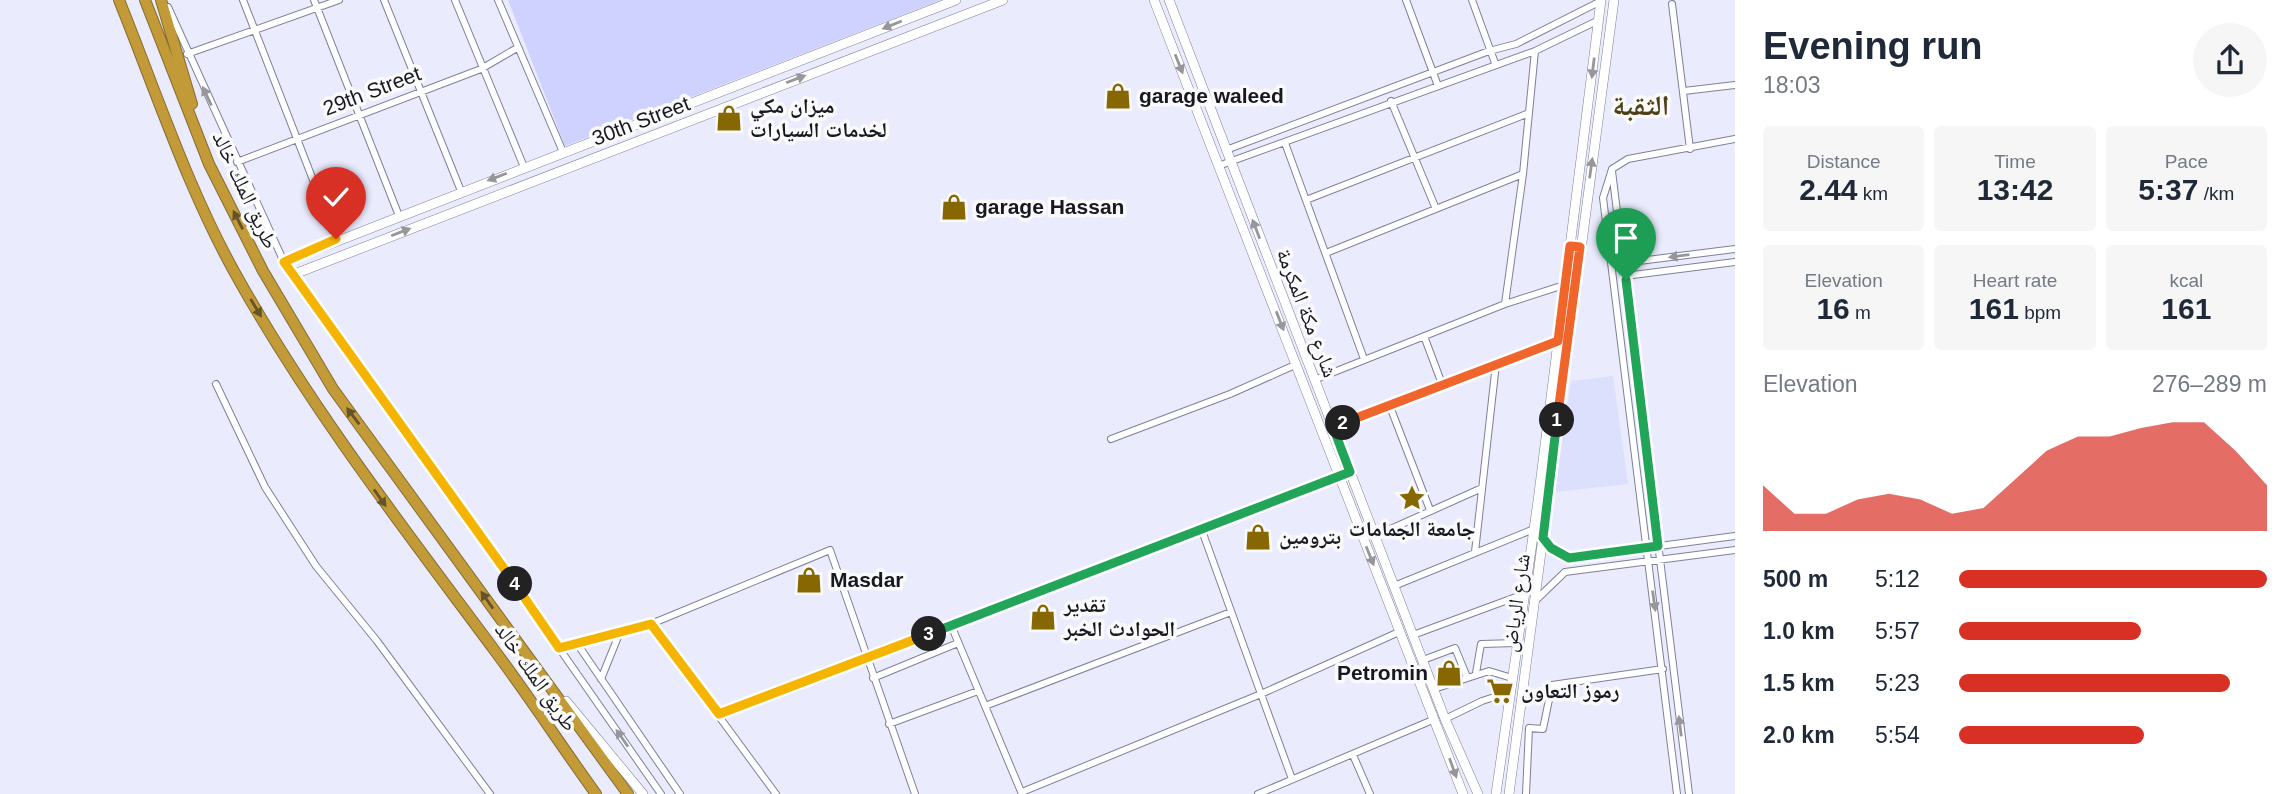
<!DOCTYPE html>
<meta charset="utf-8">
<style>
body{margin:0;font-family:Arial,"Noto Naskh Arabic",sans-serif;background:#f6f6f7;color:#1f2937;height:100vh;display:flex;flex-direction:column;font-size:26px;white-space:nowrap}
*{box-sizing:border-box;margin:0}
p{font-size:23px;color:#747a83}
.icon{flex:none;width:38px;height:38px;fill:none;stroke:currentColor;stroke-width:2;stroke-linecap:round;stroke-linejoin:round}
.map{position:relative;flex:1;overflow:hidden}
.drawer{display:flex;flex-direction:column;background:#fff;width:560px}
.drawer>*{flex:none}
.pin{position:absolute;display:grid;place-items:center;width:60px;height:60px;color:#fff;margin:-72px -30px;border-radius:50% 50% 50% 0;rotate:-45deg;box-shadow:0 0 7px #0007}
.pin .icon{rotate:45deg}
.km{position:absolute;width:35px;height:35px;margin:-18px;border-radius:50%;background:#222;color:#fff;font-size:19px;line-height:35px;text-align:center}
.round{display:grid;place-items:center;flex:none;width:74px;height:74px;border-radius:37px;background:#f6f6f7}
.overview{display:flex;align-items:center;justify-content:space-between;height:119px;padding:0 28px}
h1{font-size:38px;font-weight:700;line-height:52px}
.metrics{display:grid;grid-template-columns:repeat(3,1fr);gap:10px;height:119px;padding:7px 28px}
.metrics div{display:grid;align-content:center;border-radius:7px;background:#f6f6f7;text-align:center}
.metrics b{font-size:30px;font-weight:700}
.metrics small{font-size:19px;font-weight:400}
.metrics p{font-size:19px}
.chart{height:196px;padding:14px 28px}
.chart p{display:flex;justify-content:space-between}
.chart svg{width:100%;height:126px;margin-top:7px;fill:#d93025;opacity:.7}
ul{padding:0 28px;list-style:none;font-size:23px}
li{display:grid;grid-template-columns:112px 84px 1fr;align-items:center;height:52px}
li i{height:18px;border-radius:9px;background:#d93025}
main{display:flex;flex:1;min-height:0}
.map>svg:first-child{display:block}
.built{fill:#dde0fd}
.green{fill:#cfd2fe}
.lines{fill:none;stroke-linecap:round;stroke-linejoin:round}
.street-casing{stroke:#7e809a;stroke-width:8}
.secondary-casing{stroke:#7e809a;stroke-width:10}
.highway-casing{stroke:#866d30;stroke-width:12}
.street{stroke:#fff;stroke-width:6}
.secondary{stroke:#fff;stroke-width:9}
.highway{stroke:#c29b38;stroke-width:10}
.oneway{fill:#97979b}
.oneway2{fill:#64532b}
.split-1-casing{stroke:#fff;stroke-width:14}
.split-2-casing{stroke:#fff;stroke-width:14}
.split-3-casing{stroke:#fff;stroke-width:14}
.split-4-casing{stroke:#fff;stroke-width:14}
.split-5-casing{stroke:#fff;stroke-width:14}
.split-1{stroke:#22a559;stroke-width:9}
.split-2{stroke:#f0652b;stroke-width:9}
.split-3{stroke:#22a559;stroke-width:9}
.split-4{stroke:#f5b400;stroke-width:9}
.split-5{stroke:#f5b400;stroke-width:9}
.labels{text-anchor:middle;stroke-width:7;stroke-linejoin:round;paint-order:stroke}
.street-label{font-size:21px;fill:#171821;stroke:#fafafa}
.poi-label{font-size:21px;font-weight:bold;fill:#171821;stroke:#fafafa;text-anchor:start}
.district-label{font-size:28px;font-weight:bold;fill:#4f3f17;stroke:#fafafa}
</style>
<main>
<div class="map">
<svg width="1735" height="794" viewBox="0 0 1735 794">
<rect width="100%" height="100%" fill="#eaebfd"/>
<!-- built -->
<path class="built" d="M1613 376 1628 484 1555 492 1571 381Z"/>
<!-- green -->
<path class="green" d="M508 0H941L565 146Z"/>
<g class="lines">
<!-- street casing -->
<g class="street-casing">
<path id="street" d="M243 0 336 239
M314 0 399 216
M384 0 461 191
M455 0 524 167
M498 0 563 152
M1406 0 1438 86
M1472 0 1495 63
M1672 4 1690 149
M168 7 284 262 487 545 661 794
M187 54 339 0
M1684 91 1735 85
M1391 101 1436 209
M1285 143 1364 359
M1226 150 1489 51 1516 44 1601 1
M237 162 481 69 517 48
M1221 165 1535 51 1599 20
M1612 171 1689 794
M1306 200 1529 113
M1326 253 1523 174
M1623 263 1735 249
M1625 276 1735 262
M1505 304 1523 174 1535 51
M1424 336 1442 384
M1314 380 1505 304 1564 285
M216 384 265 487 316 566 377 641 490 794
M1389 404 1430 510
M1333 427 1558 341
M1111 439 1230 394 1295 365
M1350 472 1202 530 1205 539 1261 694 1399 632
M1375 536 1482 488
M1543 538 1551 548 1569 558 1735 536
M1475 552 1496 364
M1394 586 1534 529
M1536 600 1565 572 1735 550
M651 624 776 794
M951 625 1022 794
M1413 635 1524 594
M559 648 578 645
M1423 660 1455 648 1467 677
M1476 673 1481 644 1518 643
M873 678 958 643
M601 679 620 632
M1434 689 1489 671 1512 678
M985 706 1231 612
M719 714 1202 530
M1445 719 1482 701 1510 692
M889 724 978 691
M1353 755 1370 794
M1022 792 1261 694 1292 779
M680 794 578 645 651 624 830 550 915 794
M1258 794 1435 719
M1526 794 1529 728 1543 729 1552 685 1663 669
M1677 794 1603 198 1612 169 1628 159 1735 139"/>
</g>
<!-- secondary casing -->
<g class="secondary-casing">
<path id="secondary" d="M1154 0 1463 794
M1169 0 1445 719 1478 794
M284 262 956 0
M292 275 1003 0
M566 701 643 794
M1496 794 1538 501 1601 0
M1509 794 1614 0"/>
</g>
<!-- highway casing -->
<g class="highway-casing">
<path id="highway" d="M119 0C157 94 189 193 240 282 314 413 406 531 495 651 530 698 562 747 596 794
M145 0 209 164 263 271 333 389 628 794
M161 0 192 104"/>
</g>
<!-- street -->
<use href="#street" class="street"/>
<!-- secondary -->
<use href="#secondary" class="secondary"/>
<!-- highway -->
<use href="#highway" class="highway"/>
</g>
<!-- one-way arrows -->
<defs><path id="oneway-solid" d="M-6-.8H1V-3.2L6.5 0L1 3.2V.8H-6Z" transform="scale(1.75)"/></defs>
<g class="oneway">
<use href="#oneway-solid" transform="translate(892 25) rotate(158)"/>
<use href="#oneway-solid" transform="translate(1179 64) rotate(68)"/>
<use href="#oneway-solid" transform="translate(1593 68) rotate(97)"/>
<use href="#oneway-solid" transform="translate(796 79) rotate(-21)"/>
<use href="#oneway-solid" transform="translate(207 96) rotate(-115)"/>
<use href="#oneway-solid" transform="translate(1591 168) rotate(-82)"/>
<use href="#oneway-solid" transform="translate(497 177) rotate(159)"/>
<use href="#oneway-solid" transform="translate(1256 229) rotate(-111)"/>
<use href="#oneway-solid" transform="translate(401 232) rotate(-21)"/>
<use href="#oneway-solid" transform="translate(1679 256) rotate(173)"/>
<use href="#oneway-solid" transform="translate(1280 321) rotate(69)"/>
<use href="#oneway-solid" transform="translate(1370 556) rotate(68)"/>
<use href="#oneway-solid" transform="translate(1654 601) rotate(82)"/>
<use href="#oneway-solid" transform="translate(1680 726) rotate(-97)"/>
<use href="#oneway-solid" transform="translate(622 738) rotate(-125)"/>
<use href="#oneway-solid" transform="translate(1453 768) rotate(70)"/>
</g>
<g class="oneway2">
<use href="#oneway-solid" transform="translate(238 220) rotate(-117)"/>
<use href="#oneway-solid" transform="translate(256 308) rotate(59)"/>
<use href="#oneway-solid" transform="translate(353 416) rotate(-127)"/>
<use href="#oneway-solid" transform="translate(380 498) rotate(55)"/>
<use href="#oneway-solid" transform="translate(487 600) rotate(-125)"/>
</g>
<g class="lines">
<!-- split-1 casing -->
<g class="split-1-casing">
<path id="split-1" d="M1557 420 1543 538 1551 548 1569 558 1658 546 1626 280"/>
</g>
<!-- split-2 casing -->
<g class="split-2-casing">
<path id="split-2" d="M1343 423 1558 341 1570 246 1580 247 1557 420"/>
</g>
<!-- split-3 casing -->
<g class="split-3-casing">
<path id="split-3" d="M929 634 1350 472 1333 427 1343 423"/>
</g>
<!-- split-4 casing -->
<g class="split-4-casing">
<path id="split-4" d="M515 584 559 648 651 624 719 714 929 634"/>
</g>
<!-- split-5 casing -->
<g class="split-5-casing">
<path id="split-5" d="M336 239 284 262 515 584"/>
</g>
<!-- split-1 -->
<use href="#split-1" class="split-1"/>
<!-- split-2 -->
<use href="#split-2" class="split-2"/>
<!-- split-3 -->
<use href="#split-3" class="split-3"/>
<!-- split-4 -->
<use href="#split-4" class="split-4"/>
<!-- split-5 -->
<use href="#split-5" class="split-5"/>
</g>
<!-- icons -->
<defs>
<g id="shop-bare" transform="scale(2.1)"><path d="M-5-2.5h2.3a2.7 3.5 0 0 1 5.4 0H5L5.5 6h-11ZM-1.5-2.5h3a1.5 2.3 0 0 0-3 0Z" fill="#876702" stroke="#fafafa" stroke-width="2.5" paint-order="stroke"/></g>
<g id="sight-bare" transform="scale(2.1)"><path d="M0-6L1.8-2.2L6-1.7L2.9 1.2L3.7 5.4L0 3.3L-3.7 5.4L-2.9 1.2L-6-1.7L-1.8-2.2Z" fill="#876702" stroke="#fafafa" stroke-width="2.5" paint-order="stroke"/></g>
<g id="supermarket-bare" transform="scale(2.1)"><path d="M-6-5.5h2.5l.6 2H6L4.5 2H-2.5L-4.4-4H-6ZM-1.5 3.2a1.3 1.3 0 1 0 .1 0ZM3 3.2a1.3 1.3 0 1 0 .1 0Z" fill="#876702" stroke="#fafafa" stroke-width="2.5" paint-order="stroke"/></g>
</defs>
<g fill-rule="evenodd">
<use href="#shop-bare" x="1118" y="96"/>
<use href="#shop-bare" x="729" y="118"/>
<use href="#shop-bare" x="954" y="207"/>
<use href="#sight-bare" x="1412" y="498"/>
<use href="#shop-bare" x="1258" y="537"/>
<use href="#shop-bare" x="809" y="580"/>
<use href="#shop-bare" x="1043" y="617"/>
<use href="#shop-bare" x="1449" y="673"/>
<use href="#supermarket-bare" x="1500" y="691"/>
</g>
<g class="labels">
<!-- street labels -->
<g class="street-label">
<text transform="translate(372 91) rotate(-21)" y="7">29th Street</text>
<text transform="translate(641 121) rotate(-21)" y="7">30th Street</text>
<text transform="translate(245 190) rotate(65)" y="7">طريق الملك خالد</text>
<text transform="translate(1307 313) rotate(69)" y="7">شارع مكة المكرمة</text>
<text transform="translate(1516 603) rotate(-82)" y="7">شارع الرياض</text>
<text transform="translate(536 677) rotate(55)" y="7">طريق الملك خالد</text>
</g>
<!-- poi labels -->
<g class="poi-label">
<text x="1139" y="103">garage waleed</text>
<text x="750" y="113">ميزان مكي<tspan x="750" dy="24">لخدمات السيارات</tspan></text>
<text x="975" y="214">garage Hassan</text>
<text x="1412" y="536" text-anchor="middle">جامعة الجمامات</text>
<text x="1279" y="544">بترومين</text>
<text x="830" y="587">Masdar</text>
<text x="1064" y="612">تقدير<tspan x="1064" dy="24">الحوادث الخبر</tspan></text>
<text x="1428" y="680" text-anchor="end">Petromin</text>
<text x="1521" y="698">رموز التعاون</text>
</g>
<!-- district labels -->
<g class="district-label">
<text x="1641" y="115">الثقبة</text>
</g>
</g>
</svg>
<div class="pin" style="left:1626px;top:280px;background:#1e9e55"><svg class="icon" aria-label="arrive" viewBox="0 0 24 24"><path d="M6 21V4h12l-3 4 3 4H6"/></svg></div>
<div class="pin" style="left:336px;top:239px;background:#d93025"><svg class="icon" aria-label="check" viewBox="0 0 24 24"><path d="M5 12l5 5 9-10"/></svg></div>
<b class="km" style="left:1557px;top:420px">1</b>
<b class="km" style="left:1343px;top:423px">2</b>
<b class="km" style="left:929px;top:634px">3</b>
<b class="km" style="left:515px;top:584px">4</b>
</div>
<section class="drawer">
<div class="overview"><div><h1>Evening run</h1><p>18:03</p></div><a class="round"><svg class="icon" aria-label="share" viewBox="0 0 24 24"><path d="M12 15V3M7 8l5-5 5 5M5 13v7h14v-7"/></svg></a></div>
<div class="metrics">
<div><p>Distance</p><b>2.44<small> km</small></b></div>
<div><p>Time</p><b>13:42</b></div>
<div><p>Pace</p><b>5:37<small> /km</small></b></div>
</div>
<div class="metrics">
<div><p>Elevation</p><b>16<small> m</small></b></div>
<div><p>Heart rate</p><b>161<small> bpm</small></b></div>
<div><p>kcal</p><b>161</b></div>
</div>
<div class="chart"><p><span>Elevation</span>276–289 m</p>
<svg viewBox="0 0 160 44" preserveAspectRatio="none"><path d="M0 44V28L10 38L20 38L30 33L40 31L50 33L60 38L70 36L80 26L90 16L100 11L110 11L120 8L130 6L140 6L150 16L160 28V44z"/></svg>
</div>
<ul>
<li><b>500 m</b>5:12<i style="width:100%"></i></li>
<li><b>1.0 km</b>5:57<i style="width:59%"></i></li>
<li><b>1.5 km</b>5:23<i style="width:88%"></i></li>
<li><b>2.0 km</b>5:54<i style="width:60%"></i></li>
</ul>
</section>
</main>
